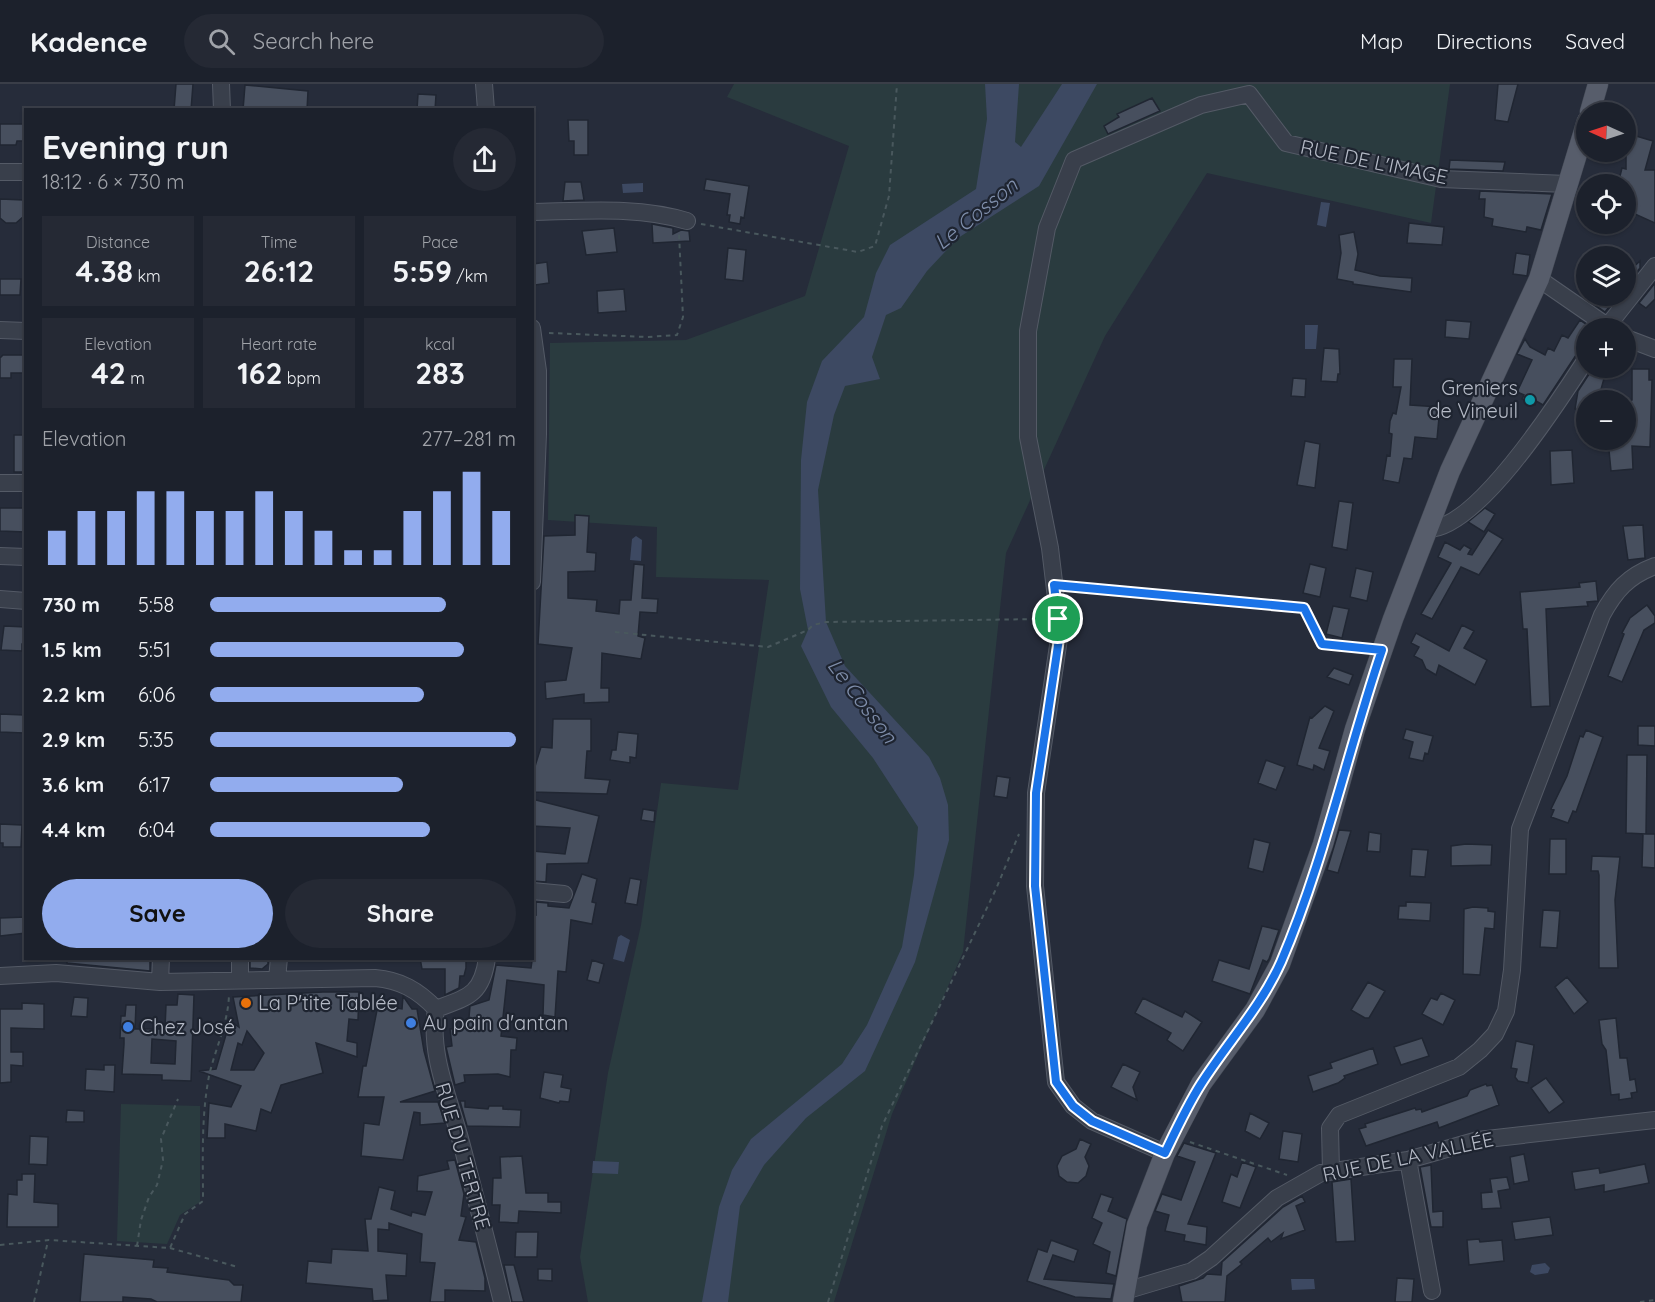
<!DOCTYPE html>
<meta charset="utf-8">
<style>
body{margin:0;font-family:Quicksand,sans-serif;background:#252934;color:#f1f3f6;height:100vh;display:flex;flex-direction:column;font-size:22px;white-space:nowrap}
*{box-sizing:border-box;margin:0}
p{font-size:20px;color:#a0a3a9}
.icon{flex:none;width:33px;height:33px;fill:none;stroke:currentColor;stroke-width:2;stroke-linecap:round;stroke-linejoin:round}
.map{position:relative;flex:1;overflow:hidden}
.drawer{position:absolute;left:24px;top:24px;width:510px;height:852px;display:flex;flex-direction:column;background:#1c212c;border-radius:0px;box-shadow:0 2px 4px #0004,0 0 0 2px #3a3e48}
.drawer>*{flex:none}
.needle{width:39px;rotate:273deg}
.fabs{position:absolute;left:1576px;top:18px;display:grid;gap:12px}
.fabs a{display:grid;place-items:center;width:60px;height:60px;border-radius:50%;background:#1c212c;box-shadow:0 2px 4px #0004,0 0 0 2px #3a3e48;font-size:30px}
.pin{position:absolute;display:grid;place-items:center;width:51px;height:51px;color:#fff;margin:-26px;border:3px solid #fff;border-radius:50%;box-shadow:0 2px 6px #0007}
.round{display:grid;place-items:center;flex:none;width:63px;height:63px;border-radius:32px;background:#252934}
.head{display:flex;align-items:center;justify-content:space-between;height:102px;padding:0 18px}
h1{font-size:33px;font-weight:800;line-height:45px}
.metrics{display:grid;grid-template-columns:repeat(3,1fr);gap:9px;height:102px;padding:6px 18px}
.metrics div{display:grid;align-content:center;border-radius:0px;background:#252934;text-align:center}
.metrics b{font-size:30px;font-weight:800}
.metrics small{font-size:16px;font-weight:400}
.metrics p{font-size:16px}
.chart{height:168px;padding:12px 18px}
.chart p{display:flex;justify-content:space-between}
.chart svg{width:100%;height:108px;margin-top:6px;stroke:#92acee;stroke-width:6}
.cta{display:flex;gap:12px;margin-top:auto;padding:12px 18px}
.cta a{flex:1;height:69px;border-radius:36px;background:#92acee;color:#111;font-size:24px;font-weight:800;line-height:69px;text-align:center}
.cta a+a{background:#252934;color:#f1f3f6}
ul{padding:0 18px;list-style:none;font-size:20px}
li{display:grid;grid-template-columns:96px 72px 1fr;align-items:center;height:45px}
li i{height:15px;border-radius:8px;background:#92acee}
header{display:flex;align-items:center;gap:36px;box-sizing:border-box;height:84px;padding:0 30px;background:#1c212c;border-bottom:2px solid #3a3e48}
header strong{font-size:28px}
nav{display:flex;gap:33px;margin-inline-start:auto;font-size:21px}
.search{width:420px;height:54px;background:#252934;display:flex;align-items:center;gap:15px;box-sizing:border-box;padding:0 21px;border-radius:33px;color:#a0a3a9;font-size:22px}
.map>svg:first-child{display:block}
.green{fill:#2a3b3f}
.water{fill:#3d4962}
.building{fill:#474f5e;stroke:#202632;stroke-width:1.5;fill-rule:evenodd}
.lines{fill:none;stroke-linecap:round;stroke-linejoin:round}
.minor-casing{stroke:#545a66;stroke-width:18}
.major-casing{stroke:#424854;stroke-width:21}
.path{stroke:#49585d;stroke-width:2;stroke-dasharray:4.5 4.5;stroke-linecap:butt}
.minor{stroke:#393f4b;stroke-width:16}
.major{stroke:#575d6b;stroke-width:20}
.route-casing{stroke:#fff;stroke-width:12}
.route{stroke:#1a73e8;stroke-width:8}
.culture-dot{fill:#0f9aa8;stroke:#1e2430;stroke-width:2}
.food-dot{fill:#e8710a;stroke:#1e2430;stroke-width:2}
.shop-dot{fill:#3f7fe0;stroke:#1e2430;stroke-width:2}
.labels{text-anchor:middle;stroke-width:4.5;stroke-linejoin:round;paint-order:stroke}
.street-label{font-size:20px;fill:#b5bac6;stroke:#1e2430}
.poi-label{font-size:20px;fill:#b5bac6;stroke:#1e2430;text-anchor:start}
.water-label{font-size:21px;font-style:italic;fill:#7f8eab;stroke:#1e2430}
</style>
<header>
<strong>Kadence</strong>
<div class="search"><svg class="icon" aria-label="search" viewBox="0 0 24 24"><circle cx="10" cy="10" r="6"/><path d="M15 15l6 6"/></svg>Search here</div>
<nav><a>Map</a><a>Directions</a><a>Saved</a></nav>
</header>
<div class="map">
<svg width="1655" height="1218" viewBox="0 0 1655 1218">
<rect width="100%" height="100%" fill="#262c3a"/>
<!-- green -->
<path class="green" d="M734 0H1450L1431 139 1207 89 1105 252 1006 469 963 868 892 1030 834 1218H588L580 1173 608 989 641 841 661 699 738 706 769 496 656 493 657 443 548 436 550 259 686 256 805 212 849 62 727 13Z
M121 1020 200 1022V1118L180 1131 167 1160 117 1157Z"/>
<!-- water -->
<path class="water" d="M985 0H1019L1015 58 1021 63 1062 0H1097L1039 102 958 154 927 187 901 224 886 231 872 273 880 295 845 302 834 331 818 406 826 538 845 582 929 673 940 694 948 721 949 756 915 878 865 987 806 1034 764 1081 740 1122 728 1218H702L719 1123 732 1086 751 1055 842 980 867 941 902 863 914 791 918 743 873 674 831 623 801 562 808 546 800 505 801 376 807 318 822 277 864 233 876 189 890 161 976 105 987 35Z
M643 99V108L623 109 622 100Z
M1321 118 1330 119 1326 143 1317 141Z
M1305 241H1318L1316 265H1305Z
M636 452 642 456 641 477 630 476 632 455Z
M621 851 630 856 624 878 613 875 618 853Z
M593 1077 619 1078 618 1090 592 1089Z
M1545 1179 1550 1184 1548 1189 1535 1191 1530 1188 1532 1181Z
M1291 1195H1314L1315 1205 1292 1206Z"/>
<!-- building -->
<path class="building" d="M176 0H193L191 26H174Z
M1498 0H1518L1508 38 1495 36Z
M245 1 308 7 307 26H243Z
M418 10 436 11 435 26H417Z
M1152 14 1160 27 1108 50 1104 42 1119 33 1117 30Z
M568 36H588V71H574V57H569Z
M0 40H25V57H17L16 61H0Z
M1626 49 1653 57 1645 86H1655V139L1626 126V100H1618L1622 84 1626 85Z
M1450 76 1505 78 1503 87 1449 85Z
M706 95 749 102 744 134 741 133 740 140 729 138 730 131H727L730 110 704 106Z
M565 98H581L584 116 563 117Z
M1480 107 1552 110 1541 146 1527 143 1526 148 1492 142 1493 135 1484 133 1485 115H1479Z
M0 115 24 116V132L16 139H6L0 134Z
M1409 139 1444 143 1442 161 1407 159Z
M652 140 673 144V150L681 146 689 147 690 157 653 159Z
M614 144 617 168 586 171 582 147Z
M1354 148 1358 170 1355 186 1380 192 1412 194 1411 208 1353 200V198L1337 195 1341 169 1339 151Z
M728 164 746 166 743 197 725 195Z
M1516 169 1530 171 1527 192 1513 190Z
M1640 177V184L1626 202V190Z
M547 178 549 199 535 201 533 180Z
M0 195H21L20 211H0Z
M1655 199V215L1646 224 1639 219Z
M624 205 626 227 598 229 597 207Z
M1591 212H1618L1605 228 1588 216Z
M1446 236 1471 238 1469 255 1445 253Z
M1580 236 1591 244H1587L1585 264 1578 268 1543 321 1536 317 1535 321 1522 315 1524 311 1517 308 1532 276 1517 270 1525 255 1530 263 1545 271 1548 264 1554 267 1562 251 1568 254Z
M1324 264 1339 265 1340 290H1338L1337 298 1321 297Z
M3 271H26V289H11V294H0V274Z
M1394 275H1412L1410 321 1440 323 1437 355 1415 353 1412 375 1404 374 1399 399 1383 396 1387 371 1390 372 1392 350 1389 349 1390 337 1393 329 1396 330 1401 303H1393Z
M1593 284H1607L1598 316H1587V327L1575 325 1578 307Z
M1632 285H1649V296H1652L1650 363 1632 362 1633 385 1611 387 1608 356H1626V318L1632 316Z
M1293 294 1306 295 1305 313 1291 312Z
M14 351H26V388H14Z
M1305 357 1320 360 1315 404 1297 401Z
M1572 366 1574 399 1551 401 1550 367Z
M1339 417 1353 419 1347 466 1332 463Z
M0 424H26V448L0 447Z
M1485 424 1495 430 1484 448 1468 438Z
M575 431 589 432 587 468 596 469 595 487 568 488V514L597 516 596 527 619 530 620 516H631L634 480 644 481 642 514 658 515 657 529 640 528 638 552 645 554 641 575 602 569 601 604H609V618L584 619V610L546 615 545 598 566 596 572 564 538 560 544 452 575 451Z
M1643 441 1645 474 1628 476 1623 442Z
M1488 446 1503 455 1479 491 1461 483 1432 535 1421 530 1451 479 1438 473 1445 458 1460 466 1464 461 1471 465 1468 470 1472 471Z
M1310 480 1326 484 1320 513 1303 509Z
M1356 484 1373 488 1367 517 1350 513Z
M1596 497 1598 517 1587 518 1588 522 1546 525 1550 622 1531 623 1527 545H1523L1520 508 1580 503 1579 499Z
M1647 521 1655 532V539L1644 546 1622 598 1608 592 1624 550 1622 549 1630 534Z
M1333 522 1349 525 1342 554 1326 550Z
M1462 541 1474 547 1464 564 1487 576 1475 601 1439 581 1436 591 1426 585 1422 576 1414 572 1419 563 1411 559 1416 549 1449 567Z
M4 542 26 543V560H22V567L1 566Z
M1334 584 1353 591 1349 601 1327 593Z
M1325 622 1334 627 1319 664 1330 667 1324 686 1314 681 1313 686 1297 681 1310 633 1312 634Z
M0 630 24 631V649L0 648Z
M553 635H591V667H587L585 694 610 696 607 710 532 708V692L541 663 552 664Z
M1638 642H1655V662L1638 661Z
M1406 645 1433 652 1428 670 1425 669 1423 677 1409 674 1413 658 1403 655Z
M1586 646 1603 653 1576 728 1573 727 1568 739 1551 733 1554 726 1551 725 1567 692 1580 652 1583 653Z
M618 648 638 650 636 674 630 673V679L610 676 612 666H616Z
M1627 671H1647L1646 750 1626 749Z
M1266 676 1285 683 1276 706 1258 699Z
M997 692 1010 694 1007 714 994 712Z
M532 715 599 732 588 779 547 780 546 798 532 797V767L565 770 570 744 532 742Z
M643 725 655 727 654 738 641 736Z
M0 740 22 741 21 763H3V759H0Z
M1339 746 1351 747 1338 789 1327 786Z
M1369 748 1381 750 1380 768 1367 767Z
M1643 750H1655V784L1642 783Z
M1254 755 1270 759 1263 788 1248 784Z
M1550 755H1566V790H1549Z
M1466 760 1492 761 1491 781 1451 782V762Z
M1412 765 1428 766 1425 793 1410 792Z
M1592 772 1620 773 1615 816 1618 884H1599V791L1598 787H1591Z
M582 790 597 795 592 818 596 819 592 840 571 836 566 888 558 887 555 933 543 931 544 901 507 896 501 952 517 954 516 966H511L510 993 498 990 464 991 465 998 455 1001 446 963 452 962 450 945 468 944 470 922 489 916 496 881 531 884 535 855H532V830L536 831V818L548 819V822L569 824Z
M630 794 641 796 637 821 625 819Z
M1406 818 1431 819 1430 837 1398 835 1399 822H1406Z
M1473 823 1488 824V827L1495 828 1494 845 1485 844 1480 891 1463 890 1464 825Z
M1543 826 1560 827 1557 864 1540 863Z
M26 833V849L0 852V834Z
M1262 842 1279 846 1269 875 1267 878 1263 876 1250 910 1212 897 1219 876 1249 885Z
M67 874H150V887L67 879Z
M250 874H268V880L262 885 250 884Z
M420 874H466V884L464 892H460L459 904 445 911V885H422Z
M592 876 604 880 599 899 587 896Z
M1567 893 1588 918 1574 930 1555 903Z
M1368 898 1385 907 1369 934H1365L1351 926Z
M323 908H359L358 936 349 935 347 957 357 959V973L316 959 323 989 281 1001 271 1029 261 1025 256 1047 225 1040V1054H207L209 1019 231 1023 241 1002 199 987 216 985 230 937 239 943 233 913ZM247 947 264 969 254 986H231L238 959 242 961Z
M1441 909 1455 916 1443 941 1422 930 1431 914 1437 916Z
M178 910 194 911 191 997 162 996V991L122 990 124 960V954H120L121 932H125L126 921H136L135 945H165L166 921H177ZM152 955 176 957 175 980 151 979Z
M403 912 412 925H417L424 967 435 1007 400 1018H438L445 1039 420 1041V1029L414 1028 403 1076 361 1072 364 1039 379 1041 384 1013H358L363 982H366L378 921 402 925Z
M74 913 88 914 87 933 71 932Z
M1143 914 1182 933 1185 927 1202 938 1183 967 1167 956 1171 949 1135 929Z
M22 919 44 920V945L11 944V968H23V982L11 981V998L0 999V925H22Z
M1616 934 1620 974H1627L1630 996 1635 995 1637 1008 1631 1009 1632 1014 1619 1016V1010L1611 1011 1606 966 1602 960 1599 936Z
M1422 954 1429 972 1401 981 1394 963Z
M1516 957 1534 961 1528 999 1518 997 1515 993 1517 985 1511 984Z
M1373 964 1378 980 1344 992 1345 994 1338 999 1313 1008 1308 992 1332 984 1330 979Z
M1123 980 1140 988 1133 1003 1137 1016 1111 1003Z
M104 981H115L114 1008 85 1006 86 985 104 986Z
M544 988 563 991 561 1003 571 1005 569 1018 560 1017 559 1019 540 1014Z
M1546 994 1564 1018 1549 1029 1531 1004Z
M1486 1000 1487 1002 1492 1001 1499 1021 1439 1044 1437 1038 1366 1062 1359 1045 1366 1043 1365 1040 1415 1024 1416 1026 1421 1025 1422 1028 1467 1012 1470 1006Z
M460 1017H465V1023L488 1025 489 1022H503V1025L521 1026 520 1043 467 1042Z
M67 1026 84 1027V1038H66Z
M1250 1029 1269 1039 1260 1055 1245 1047Z
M1283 1047 1302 1050 1298 1078 1279 1075Z
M30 1052 48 1053 47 1081 29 1080Z
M1080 1055 1091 1060 1085 1073 1089 1082 1086 1092 1078 1099 1067 1098 1059 1092 1057 1082 1062 1072 1076 1065Z
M1184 1059 1216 1069 1188 1140 1207 1143 1206 1161 1184 1157 1185 1151 1165 1147 1169 1131 1155 1127 1162 1110 1181 1116 1195 1078 1177 1072Z
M1524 1070 1529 1097 1514 1100 1510 1073Z
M522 1072 526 1109H548V1118H561V1129L519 1127 518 1139 499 1138 500 1121H492L493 1094H501L500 1073Z
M455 1076 464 1110 461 1132 466 1133 459 1156 476 1158 485 1194V1207L445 1206V1218H430L435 1179 420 1178 422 1150 389 1139V1146L378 1145V1167L407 1170 406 1192 386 1191 388 1216 373 1217 372 1205 306 1199 308 1177 331 1179 332 1165 368 1167 365 1135H371L379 1103 395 1107 391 1125 411 1132 412 1128 425 1131 432 1108 417 1107 418 1092 449 1085 447 1077Z
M1242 1078 1256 1083 1240 1124 1222 1118 1231 1090 1237 1093Z
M1645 1080 1649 1099 1604 1108V1101L1575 1106 1572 1088 1599 1084 1600 1089Z
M1431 1081 1433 1128 1443 1127V1143H1431L1420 1083Z
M22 1090H35L34 1118 58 1120V1143H7L8 1110 17 1111V1096H22Z
M1507 1093 1510 1105 1498 1107 1501 1124 1482 1125 1481 1109 1492 1108 1490 1095Z
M1351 1095 1355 1157 1336 1158 1332 1098Z
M1101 1110 1113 1114 1108 1127 1127 1135 1116 1192 1106 1189 1110 1168 1093 1160 1102 1139 1092 1134Z
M1302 1112 1305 1118 1296 1122 1305 1146 1281 1155 1283 1149 1271 1158 1268 1154 1240 1178 1242 1180 1227 1192 1225 1218H1182L1179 1202 1203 1194 1207 1190 1221 1191 1222 1178 1283 1123Z
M1550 1133 1553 1151 1515 1156 1512 1138Z
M516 1148H538L537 1173H515Z
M1479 1155 1480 1158 1502 1156 1504 1177 1469 1181 1467 1156Z
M1051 1156 1078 1166 1074 1178 1053 1171 1044 1195 1114 1200 1111 1215 1075 1213 1027 1197 1038 1165 1047 1168Z
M84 1170 154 1176 153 1183 168 1184 167 1188 229 1196 234 1201H243L241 1218H157L151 1215 123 1213V1218H80Z
M504 1181H514L524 1218H512Z
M538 1185H552V1197L538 1196Z
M1397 1194 1414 1195 1412 1218H1395Z"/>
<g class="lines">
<!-- minor casing -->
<g class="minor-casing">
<path id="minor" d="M221 0 222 26
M484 0 486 26
M0 88H26
M532 128C583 127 639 122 687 137
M1539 195 1610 244
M532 244 538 287V350L532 498
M1606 244 1655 182
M0 246 26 247
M1626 254 1655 265
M0 399H26
M1427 445C1477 447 1561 314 1587 274
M0 472 26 473
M0 515 26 517
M532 807 564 810
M240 874V896
M0 892 56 889 160 898 375 894C400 896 418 906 436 925
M277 895 279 874
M160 898 161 874
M436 925C429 971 449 1013 461 1058 475 1111 489 1165 502 1218
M436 925C468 913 482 911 487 874
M1165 1069 1092 1037 1073 1022 1056 998 1035 802 1036 709 1060 548 1050 464 1028 353V247L1047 144 1074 76 1201 21 1249 10 1286 59 1441 95 1567 100
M1408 1076 1432 1207
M1331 1087 1330 1044 1339 1031 1459 983 1480 966 1495 950 1506 927 1512 886 1520 745 1602 531C1615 507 1628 492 1655 482
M1125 1207 1192 1187 1211 1174 1277 1114 1321 1089 1408 1076 1478 1056 1655 1036"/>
</g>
<!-- major casing -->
<g class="major-casing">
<path id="major" d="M1590 28 1598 0
M1123 1218 1137 1141 1165 1069 1201 1000 1255 926 1280 880 1323 760 1355 645 1393 535 1450 387 1539 195 1587 37"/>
</g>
<!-- path -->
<path class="path" d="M701 140 858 168 875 162 889 112 897 0
M549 249 647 253 677 251 683 233 679 150
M24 502V489
M1069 503 1304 524 1322 560 1367 564
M615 548 768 563 808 546 813 541 826 538 1043 535
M1190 1058 1287 1091
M0 1161 49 1156 170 1164 185 1130 203 1117C203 1075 201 1034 209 992 215 965 228 940 229 911
M137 1162 141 1136 149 1113 157 1101 163 1076 161 1055 178 1015
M170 1164 238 1183
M34 1218 48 1157
M828 1218 882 1042 996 805 1019 750
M1640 1218 1655 1216"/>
<!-- minor -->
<use href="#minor" class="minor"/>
<!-- major -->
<use href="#major" class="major"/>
</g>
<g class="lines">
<!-- route casing -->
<g class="route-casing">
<path id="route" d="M1054 501 1304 524 1322 560 1382 566C1347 669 1324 778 1281 878 1261 923 1227 959 1201 1000 1187 1022 1176 1046 1165 1069L1092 1037 1073 1022 1056 998 1035 802 1036 709 1060 548Z"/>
</g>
<!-- route -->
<use href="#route" class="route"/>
</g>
<!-- markers -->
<circle class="culture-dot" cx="1530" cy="316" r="6"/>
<circle class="food-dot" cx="246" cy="919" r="6"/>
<g class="shop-dot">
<circle cx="411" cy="939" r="6"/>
<circle cx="128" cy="943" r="6"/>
</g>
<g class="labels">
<!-- street labels -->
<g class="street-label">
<text transform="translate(1374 78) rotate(12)" y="7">RUE DE L'IMAGE</text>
<text transform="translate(463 1072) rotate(74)" y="7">RUE DU TERTRE</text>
<text transform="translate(1408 1073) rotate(-12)" y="7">RUE DE LA VALLÉE</text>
</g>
<!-- poi labels -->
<g class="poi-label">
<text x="1518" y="311" text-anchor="end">Greniers<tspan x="1518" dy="23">de Vineuil</tspan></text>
<text x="258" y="926">La P'tite Tablée</text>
<text x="423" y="946">Au pain d'antan</text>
<text x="140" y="950">Chez José</text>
</g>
<!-- water labels -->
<g class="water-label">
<text transform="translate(976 130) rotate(-39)" y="7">Le Cosson</text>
<text transform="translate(862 617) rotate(53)" y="7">Le Cosson</text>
</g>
</g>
</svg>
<div class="fabs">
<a><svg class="needle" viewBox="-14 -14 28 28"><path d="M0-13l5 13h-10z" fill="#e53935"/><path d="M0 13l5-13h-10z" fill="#a0a3a9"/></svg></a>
<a><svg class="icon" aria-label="locate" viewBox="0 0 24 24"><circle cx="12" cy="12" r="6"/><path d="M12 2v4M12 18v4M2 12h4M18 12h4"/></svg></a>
<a><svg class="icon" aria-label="layers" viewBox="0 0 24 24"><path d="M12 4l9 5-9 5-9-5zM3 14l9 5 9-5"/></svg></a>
<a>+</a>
<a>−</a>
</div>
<div class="pin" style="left:1058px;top:535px;background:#1e9e55"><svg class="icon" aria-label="arrive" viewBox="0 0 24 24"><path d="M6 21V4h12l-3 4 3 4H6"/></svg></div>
<section class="drawer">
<div class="head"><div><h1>Evening run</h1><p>18:12 · 6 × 730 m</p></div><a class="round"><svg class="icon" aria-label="share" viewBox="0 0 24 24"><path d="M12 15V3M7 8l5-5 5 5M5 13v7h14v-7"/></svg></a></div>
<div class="metrics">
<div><p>Distance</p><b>4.38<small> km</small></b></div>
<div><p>Time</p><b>26:12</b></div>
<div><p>Pace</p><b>5:59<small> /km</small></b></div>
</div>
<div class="metrics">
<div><p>Elevation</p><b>42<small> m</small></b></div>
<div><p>Heart rate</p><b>162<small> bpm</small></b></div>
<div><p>kcal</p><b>283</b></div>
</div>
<div class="chart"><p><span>Elevation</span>277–281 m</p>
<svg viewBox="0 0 160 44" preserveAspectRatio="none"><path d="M5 44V30M15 44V22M25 44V22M35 44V14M45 44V14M55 44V22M65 44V22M75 44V14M85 44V22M95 44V30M105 44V38M115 44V38M125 44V22M135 44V14M145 44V6M155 44V22"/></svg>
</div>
<ul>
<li><b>730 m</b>5:58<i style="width:77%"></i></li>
<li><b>1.5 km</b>5:51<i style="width:83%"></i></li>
<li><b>2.2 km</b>6:06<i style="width:70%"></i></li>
<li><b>2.9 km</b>5:35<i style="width:100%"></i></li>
<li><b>3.6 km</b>6:17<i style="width:63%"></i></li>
<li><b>4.4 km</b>6:04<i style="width:72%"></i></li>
</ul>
<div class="cta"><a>Save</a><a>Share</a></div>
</section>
</div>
